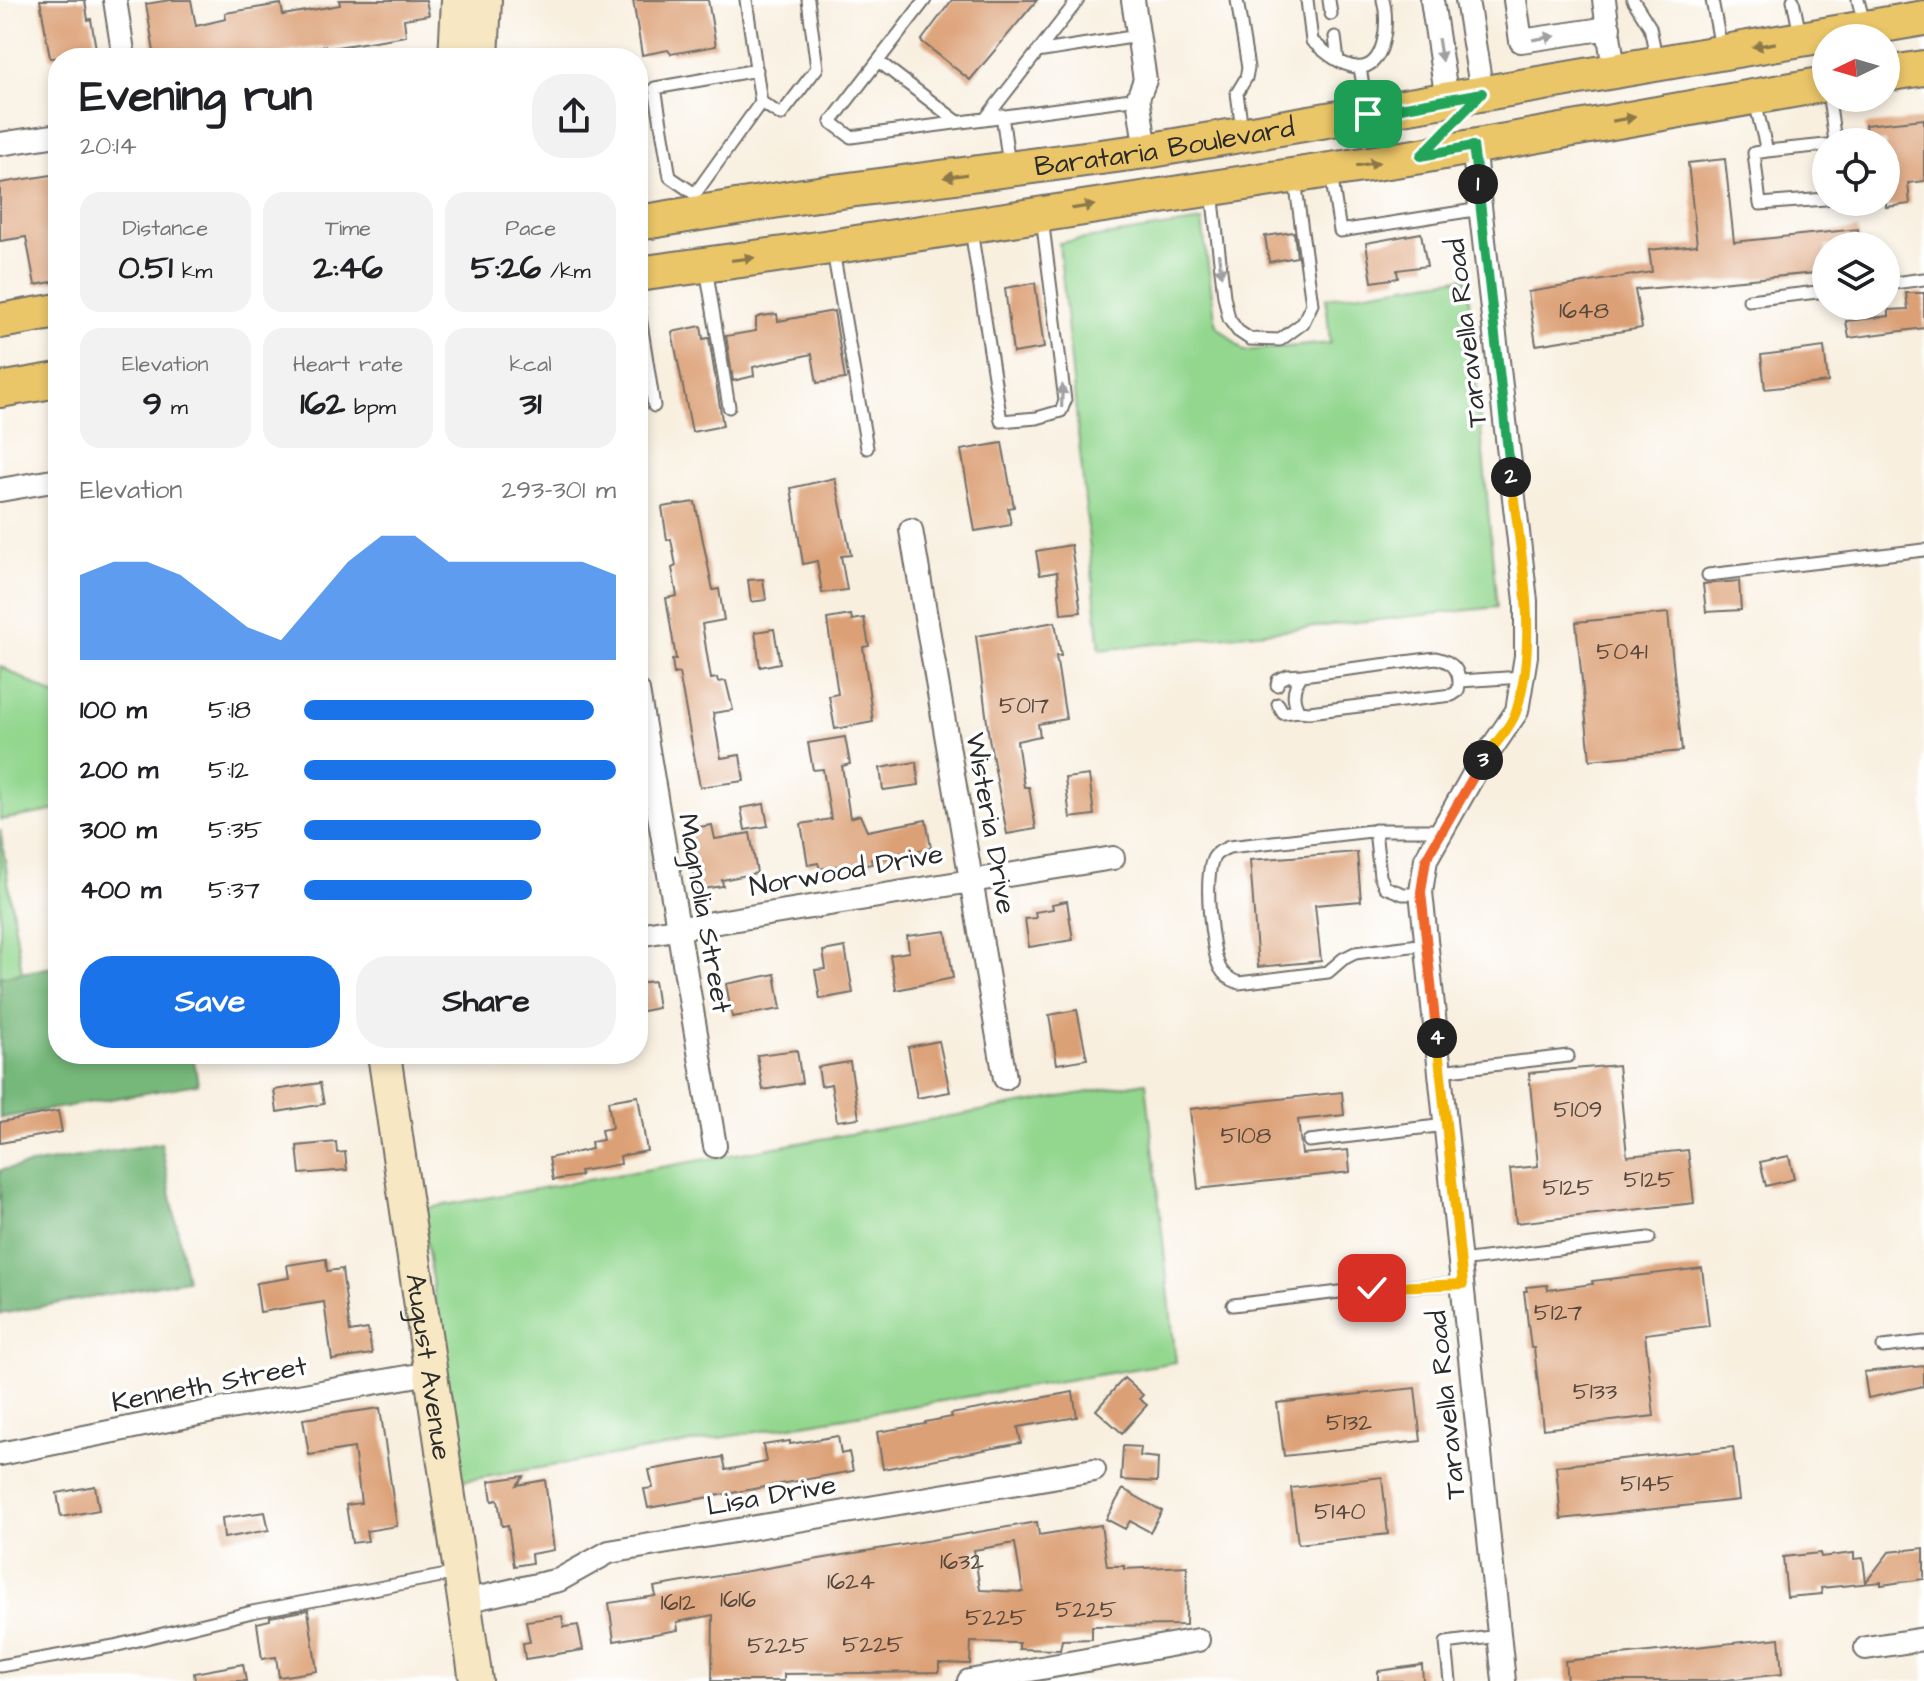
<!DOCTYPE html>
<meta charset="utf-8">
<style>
body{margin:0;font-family:"Architects Daughter",sans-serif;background:#f2f2f2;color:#202124;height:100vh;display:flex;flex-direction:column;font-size:30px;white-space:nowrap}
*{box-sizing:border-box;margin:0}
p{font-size:26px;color:#757577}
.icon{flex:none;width:44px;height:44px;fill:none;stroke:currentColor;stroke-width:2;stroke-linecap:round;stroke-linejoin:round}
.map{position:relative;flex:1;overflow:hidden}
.drawer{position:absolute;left:48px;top:48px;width:600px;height:1016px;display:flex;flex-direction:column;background:#fff;border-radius:32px;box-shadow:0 4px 12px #0003}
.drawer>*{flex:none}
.needle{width:52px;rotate:265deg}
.fabs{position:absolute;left:1812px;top:24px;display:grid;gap:16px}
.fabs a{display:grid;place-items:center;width:88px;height:88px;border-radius:50%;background:#fff;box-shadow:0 4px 12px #0003;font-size:40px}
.pin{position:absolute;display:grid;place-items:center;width:68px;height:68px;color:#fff;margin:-34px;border-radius:16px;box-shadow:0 4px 12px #0006}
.km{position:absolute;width:40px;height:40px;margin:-20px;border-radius:50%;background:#222;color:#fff;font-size:22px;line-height:40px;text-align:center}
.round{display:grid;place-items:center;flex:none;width:84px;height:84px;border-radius:32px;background:#f2f2f2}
.summary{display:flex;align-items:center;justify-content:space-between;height:136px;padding:0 32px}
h1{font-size:44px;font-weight:700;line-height:60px}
.stats{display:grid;grid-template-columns:repeat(3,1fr);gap:12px;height:136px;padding:8px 32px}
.stats div{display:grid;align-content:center;border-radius:20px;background:#f2f2f2;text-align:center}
.stats b{font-size:34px;font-weight:700}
.stats small{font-size:22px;font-weight:400}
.stats p{font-size:22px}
.chart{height:224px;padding:16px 32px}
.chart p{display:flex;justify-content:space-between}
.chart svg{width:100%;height:144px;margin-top:8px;fill:#1a73e8;opacity:.7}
.primary-button{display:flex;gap:16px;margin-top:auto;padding:16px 32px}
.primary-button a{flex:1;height:92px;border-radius:32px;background:#1a73e8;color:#fff;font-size:32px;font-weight:700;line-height:92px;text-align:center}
.primary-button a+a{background:#f2f2f2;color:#202124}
ul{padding:0 32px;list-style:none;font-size:26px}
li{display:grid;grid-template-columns:128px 96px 1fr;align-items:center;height:60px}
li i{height:20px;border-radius:10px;background:#1a73e8}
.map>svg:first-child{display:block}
.green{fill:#93d78f;stroke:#5f815d;stroke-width:2}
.forest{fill:#76b87a;stroke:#507252;stroke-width:2}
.building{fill:#dca076;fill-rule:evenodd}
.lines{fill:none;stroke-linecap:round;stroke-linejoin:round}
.lane-casing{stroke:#73706a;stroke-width:15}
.street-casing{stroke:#73706a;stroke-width:26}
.secondary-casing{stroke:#73706a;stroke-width:36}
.primary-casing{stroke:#73706a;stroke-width:38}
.lane{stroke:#fff;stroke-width:11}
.street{stroke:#fff;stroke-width:22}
.secondary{stroke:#f7e8c3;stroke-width:32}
.primary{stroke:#ebc669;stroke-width:34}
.oneway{fill:#a0a0a0}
.oneway2{fill:#8b784a}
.split-1-casing{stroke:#fff;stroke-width:16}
.split-2-casing{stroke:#fff;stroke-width:16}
.split-3-casing{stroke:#fff;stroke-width:16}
.split-4-casing{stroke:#fff;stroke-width:16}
.split-5-casing{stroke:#fff;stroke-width:16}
.split-1{stroke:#22a559;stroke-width:10}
.split-2{stroke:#22a559;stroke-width:10}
.split-3{stroke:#f5b400;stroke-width:10}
.split-4{stroke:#f0652b;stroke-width:10}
.split-5{stroke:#f5b400;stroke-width:10}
.labels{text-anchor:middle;stroke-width:7;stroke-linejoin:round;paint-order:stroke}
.number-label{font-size:24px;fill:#57483e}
.street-label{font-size:28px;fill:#2b2b2b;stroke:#fff}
</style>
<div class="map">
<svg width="1924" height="1681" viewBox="0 0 1924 1681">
<rect width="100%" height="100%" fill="#fff"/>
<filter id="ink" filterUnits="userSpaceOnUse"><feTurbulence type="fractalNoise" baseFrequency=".0125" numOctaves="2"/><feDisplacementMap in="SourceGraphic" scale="16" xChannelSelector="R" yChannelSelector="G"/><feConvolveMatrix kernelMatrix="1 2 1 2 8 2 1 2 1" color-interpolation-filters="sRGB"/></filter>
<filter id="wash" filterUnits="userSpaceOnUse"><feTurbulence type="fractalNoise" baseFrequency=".006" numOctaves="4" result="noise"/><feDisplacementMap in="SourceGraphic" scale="32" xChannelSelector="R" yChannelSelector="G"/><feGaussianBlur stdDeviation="1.8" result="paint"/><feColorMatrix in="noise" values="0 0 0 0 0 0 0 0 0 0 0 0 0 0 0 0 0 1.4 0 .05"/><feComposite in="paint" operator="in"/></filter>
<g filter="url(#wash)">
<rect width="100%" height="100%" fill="#f8efdf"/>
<!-- green -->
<path class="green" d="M1202 221 1216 325 1244 351 1330 343 1326 298 1467 277 1497 607 1100 650 1059 243Z
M0 666 58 697V810L0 820Z
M0 829 22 973 0 977Z
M1146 1082 1176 1362 461 1481 422 1209Z"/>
<!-- forest -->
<path class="forest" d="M58 966V1054H193L198 1084 0 1118V977Z
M161 1143 187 1280 0 1314V1170Z"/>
<g id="blocks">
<!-- building -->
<path class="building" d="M40 0H85L88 20 91 19 96 49 80 52 81 58H50Z
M170 0H191L196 26 226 19 225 13 281 4 283 15 340 5 339 0H426L429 15 404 19 406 36 325 49V46L253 58H155L146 4Z
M633 0H708L716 46 671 54 668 50 642 55Z
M952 0H1037L970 80 921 41Z
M1924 119V181L1908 183 1910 204 1886 207V142H1867L1865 125Z
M1725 159 1734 242 1858 229 1860 246H1826V272L1635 290 1642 328 1536 345 1528 292 1652 272 1649 250 1697 245 1688 163Z
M58 174V281L35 285 26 237 0 241V183Z
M1294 232 1297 257 1269 262 1265 236Z
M1421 233 1427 266 1397 270 1398 278 1372 282 1366 243Z
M1035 283 1044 348 1013 353 1005 288Z
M1906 293H1924V328L1849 338 1846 321 1889 316V310L1908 309Z
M834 311 845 379 817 383 812 354 753 367 754 376 733 381 726 336 756 331V318L761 316 777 314 778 321Z
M701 326 703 339 709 338 723 426 692 432 672 332Z
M1824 347 1828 382 1765 389 1761 355Z
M1002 443 1014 507 1008 508 1011 525 975 531 961 450Z
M835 478 851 555 841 556 847 590 822 593 817 561 803 564 791 488Z
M695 502 713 590 719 589 724 620 702 624 711 679 717 678 718 682 726 681 733 710 713 713 721 758 740 755 744 781 700 787 679 673 674 674 672 660 676 659 666 598 677 596 672 568 676 566 671 539 667 540 662 507Z
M1071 545 1081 612 1061 614 1057 572 1040 575 1036 551Z
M763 579 766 600 751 602 748 580Z
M1739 581 1741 610 1706 612 1703 584Z
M1668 613 1682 751 1590 760 1576 622Z
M851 615 852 620 864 618 869 646 863 647 873 722 835 729 829 696 838 694 827 619Z
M1055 622 1061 656H1056L1066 719 1038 724 1040 736 1017 741 1024 787H1029L1036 829 1007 834 989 738 976 636Z
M774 629 780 663 760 667 755 632Z
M845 737 850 764 842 766 850 818 860 815 867 831 926 820 931 848 871 859 872 864 843 869 842 865 820 869 818 863 808 865 801 824 831 819 823 769 813 770 808 743Z
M916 762 919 785 883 790 880 768Z
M1089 775 1094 815 1070 818 1065 778Z
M764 804 768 826 745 830 741 808Z
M712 825 715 839 750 833 757 873 722 880 723 886 696 890 686 829Z
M1357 852 1361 901 1315 905 1321 961 1258 967 1250 860Z
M1067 901 1073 940 1029 947 1025 919 1036 918 1035 912 1053 909 1052 904Z
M946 931 953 978 896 990 890 955 909 952 907 936Z
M845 947 853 993 820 999 815 970 826 969 823 951Z
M775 974 781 1009 732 1017 726 984Z
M654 981 658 1008 638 1012V983Z
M1077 1010 1087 1059 1057 1064 1049 1015Z
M939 1041 950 1092 917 1098 908 1047Z
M797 1050 802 1083 763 1090 757 1055Z
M850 1062 859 1118 837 1121 831 1084 821 1086 818 1067Z
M1618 1065 1627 1156 1688 1150 1694 1203 1516 1223 1510 1169 1538 1166 1529 1073Z
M320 1083 324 1104 277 1112 274 1090Z
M1342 1092 1344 1115 1298 1120 1302 1154 1348 1150 1350 1172 1198 1189 1190 1109Z
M638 1096 647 1151 620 1156 621 1164 580 1171 581 1176 553 1180 549 1158 592 1149 591 1142 603 1140 601 1130 612 1128 608 1101Z
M58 1111 62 1132 0 1143V1122Z
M336 1142 337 1153 345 1152 347 1170 300 1174 297 1146Z
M1789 1156 1794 1179 1766 1186 1760 1162Z
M326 1259 327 1271 342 1269 350 1332 368 1329 372 1354 332 1360 324 1302 260 1312 256 1283 289 1278 287 1265Z
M1702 1268 1709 1326 1645 1334 1654 1416 1543 1429 1534 1348H1531L1524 1291H1527L1526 1287 1547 1285 1548 1290 1593 1284 1592 1281Z
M1924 1366V1386L1868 1398 1864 1372Z
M1124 1378 1143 1395 1139 1399 1147 1405 1122 1433 1096 1410Z
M1415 1388 1421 1441 1284 1456 1277 1403Z
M1073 1392 1077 1417 1018 1427 1021 1443 883 1469 877 1432 925 1424V1422L952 1417 951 1414Z
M380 1408 397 1526 366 1531 368 1541 352 1543 346 1505 361 1503 354 1448 309 1455 303 1419Z
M838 1436 841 1454 849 1452 853 1471 648 1508 644 1489 653 1488 649 1470 723 1457 726 1470 766 1462 763 1445 790 1441V1444Z
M1123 1446 1141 1447 1140 1456 1158 1458 1157 1482 1121 1480Z
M1733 1447 1739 1500 1561 1519 1556 1466Z
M524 1476 517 1485 545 1480 554 1550 531 1554 532 1563 514 1566 508 1525 502 1526 498 1500 492 1501 489 1481Z
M1382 1477 1388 1534 1298 1544 1291 1488Z
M95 1486 99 1510 61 1517 57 1493Z
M1123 1489 1162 1511 1150 1532 1130 1521 1125 1529 1106 1519Z
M265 1512 269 1530 224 1538 222 1518Z
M1037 1522 1039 1535 1101 1525 1107 1566H1124V1569L1187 1566 1186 1625 1092 1626V1639L1062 1640 1060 1650 1019 1649V1643L971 1642 970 1664 939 1663V1672L784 1674V1681H712L713 1615 677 1622 678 1630 614 1641 609 1603 656 1596 654 1587ZM1015 1543 1023 1592 980 1590 974 1550Z
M1924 1548V1579L1881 1585V1582L1821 1588 1822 1594 1787 1597 1783 1557 1820 1553 1821 1557 1854 1553V1559L1863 1558 1866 1582 1889 1552Z
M308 1610 317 1671 279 1677 276 1657 262 1659 257 1623 270 1620V1617Z
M562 1616 564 1627 578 1625 583 1650 525 1659 523 1643 530 1642 526 1621Z
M1779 1638 1782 1674 1716 1681H1567L1565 1661Z
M243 1664 246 1681H195L194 1673Z
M1422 1665 1423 1681H1378V1671Z"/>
</g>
</g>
<g filter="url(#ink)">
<use href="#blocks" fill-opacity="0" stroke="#73706a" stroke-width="2"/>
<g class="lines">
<!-- lane casing -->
<g class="lane-casing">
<path id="lane" d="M746 0 761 102
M925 0 831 122 851 137 1138 98
M1237 0 1248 68 1246 78 1237 93 1242 130
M1307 0 1312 41C1324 51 1339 65 1356 67 1386 71 1389 20 1383 0
M1329 0 1331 14
M1633 0 1650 27 1657 62
M1712 0 1721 48
M1793 0 1800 35
M1858 0 1864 23
M1335 37 1338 60
M1037 52 1138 36
M878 61 958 122
M1360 68 1367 109
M1829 98 1835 142
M1755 102 1767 151 1826 145
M1002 115 1009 165
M986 118 1078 0
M1767 151 1754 153 1760 204 1826 199
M1331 174 1340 231 1481 209
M1212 192 1224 296 1229 319 1238 331 1250 339 1280 340 1303 323 1312 304 1295 180
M695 194 761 102 781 115 817 68 808 0
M696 201 695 194 670 177 655 88 757 70
M971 230 1001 421 1037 418 1061 411 1065 401 1042 218
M833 251 867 448
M706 268 729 407
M1886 284 1924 279
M1749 300 1826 291
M638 304 654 406
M1708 575 1924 550
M1436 658C1454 662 1462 672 1458 691L1452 695 1309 712 1299 711C1291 698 1293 687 1302 675Z
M1460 681 1522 677
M1277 685 1278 680 1287 676 1302 675
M1278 704 1283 713 1299 711
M1375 830 1380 876 1385 887 1403 894H1422
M1427 944 1355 953 1343 959 1328 972 1239 983C1231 980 1224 976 1220 968 1211 950 1203 874 1214 857 1218 851 1223 850 1229 847L1380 830H1442
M1440 1071 1568 1056
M1309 1141 1446 1125
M1460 1261 1649 1238
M1233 1305 1372 1288 1463 1284
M1883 1347 1924 1342
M0 1666 114 1646 252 1612 457 1573
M1450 1681 1446 1643 1499 1636"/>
</g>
<!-- street casing -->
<g class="street-casing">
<path id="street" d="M115 0 124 58
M1133 0 1145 80 1138 98 1146 151
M1432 0 1447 100
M1467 0 1482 93
M1515 0 1521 41 1609 28
M1604 0 1614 70
M0 144 58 135
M1473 146 1526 601V656L1517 711 1474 774 1426 859 1421 892 1504 1681
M0 490 58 480
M911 530 1005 1078
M638 691 715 1146
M638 935 1113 858
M0 1454 218 1410 430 1373
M465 1601 559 1580 609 1552 1094 1470
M1866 1648 1924 1639
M969 1681 1198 1640"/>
</g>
<!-- secondary casing -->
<g class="secondary-casing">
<g id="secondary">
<path d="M455 58 458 0"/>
<path d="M482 58 485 0"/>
<path id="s1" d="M384 1054 476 1681"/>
</g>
</g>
<!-- primary casing -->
<g class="primary-casing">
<g id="primary">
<path d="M1886 74 1924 68"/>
<path id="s2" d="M638 223 803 196 1146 151 1924 18"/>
<path d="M638 274 791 253 1421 156 1826 84"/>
<path d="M0 321 58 311"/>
<path d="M0 390 58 380"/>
</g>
</g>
<!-- lane -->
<use href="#lane" class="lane"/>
<!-- street -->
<use href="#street" class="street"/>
<!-- secondary -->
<use href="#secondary" class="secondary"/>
<!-- primary -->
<use href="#primary" class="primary"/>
</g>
<!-- one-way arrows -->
<defs><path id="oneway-solid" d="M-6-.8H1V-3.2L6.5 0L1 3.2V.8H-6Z" transform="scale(2)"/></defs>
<g class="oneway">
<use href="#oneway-solid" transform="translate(1544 38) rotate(-9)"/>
<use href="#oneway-solid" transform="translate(1440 50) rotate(81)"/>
<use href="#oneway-solid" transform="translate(1220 265) rotate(83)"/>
<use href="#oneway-solid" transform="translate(1062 396) rotate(-88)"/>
</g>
<g class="oneway2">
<use href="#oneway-solid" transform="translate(1764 45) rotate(170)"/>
<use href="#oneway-solid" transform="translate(1624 119) rotate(-10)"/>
<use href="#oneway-solid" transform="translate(1368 164) rotate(-9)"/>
<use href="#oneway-solid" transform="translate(955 176) rotate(172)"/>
<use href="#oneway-solid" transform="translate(1083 207) rotate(-9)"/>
<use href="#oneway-solid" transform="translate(743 259) rotate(-7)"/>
</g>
</g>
<g class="lines" filter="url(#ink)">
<!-- split-1 casing -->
<g class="split-1-casing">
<path id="split-1" d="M1368 114 1482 93 1421 156 1473 146 1478 184"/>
</g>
<!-- split-2 casing -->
<g class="split-2-casing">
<path id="split-2" d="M1478 184 1511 477"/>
</g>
<!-- split-3 casing -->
<g class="split-3-casing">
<path id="split-3" d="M1483 760C1494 745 1512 726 1517 709 1539 637 1520 550 1511 477"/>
</g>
<!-- split-4 casing -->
<g class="split-4-casing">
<path id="split-4" d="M1437 1038 1421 892 1426 859 1483 760"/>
</g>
<!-- split-5 casing -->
<g class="split-5-casing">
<path id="split-5" d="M1372 1288 1463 1284 1437 1038"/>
</g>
<!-- split-1 -->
<use href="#split-1" class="split-1"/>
<!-- split-2 -->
<use href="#split-2" class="split-2"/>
<!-- split-3 -->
<use href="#split-3" class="split-3"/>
<!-- split-4 -->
<use href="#split-4" class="split-4"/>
<!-- split-5 -->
<use href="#split-5" class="split-5"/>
</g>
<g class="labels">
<!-- number labels -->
<g class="number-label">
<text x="1584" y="318">1648</text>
<text x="1622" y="659">5041</text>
<text x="1024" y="713">5017</text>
<text x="1578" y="1117">5109</text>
<text x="1246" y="1143">5108</text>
<text x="1649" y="1187">5125</text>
<text x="1568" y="1195">5125</text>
<text x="1558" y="1320">5127</text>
<text x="1595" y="1399">5133</text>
<text x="1349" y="1430">5132</text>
<text x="1647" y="1491">5145</text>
<text x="1340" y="1519">5140</text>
<text x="962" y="1569">1632</text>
<text x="851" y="1589">1624</text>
<text x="738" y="1607">1616</text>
<text x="678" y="1610">1612</text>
<text x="1086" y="1617">5225</text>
<text x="996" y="1625">5225</text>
<text x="873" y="1652">5225</text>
<text x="778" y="1653">5225</text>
</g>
<!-- street labels -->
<g class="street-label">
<text dy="10" stroke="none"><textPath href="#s2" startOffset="532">Barataria Boulevard</textPath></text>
<text transform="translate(1465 333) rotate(-97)" y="10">Taravella Road</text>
<text transform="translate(992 823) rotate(80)" y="10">Wisteria Drive</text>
<text transform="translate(846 869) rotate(-10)" y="10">Norwood Drive</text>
<text transform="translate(706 913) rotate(80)" y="10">Magnolia Street</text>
<text dy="10" stroke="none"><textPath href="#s1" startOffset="316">August Avenue</textPath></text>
<text transform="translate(209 1383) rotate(-11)" y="10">Kenneth Street</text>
<text transform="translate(1445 1405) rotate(-96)" y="10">Taravella Road</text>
<text transform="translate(771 1494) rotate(-10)" y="10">Lisa Drive</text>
</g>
</g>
</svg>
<div class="fabs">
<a><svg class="needle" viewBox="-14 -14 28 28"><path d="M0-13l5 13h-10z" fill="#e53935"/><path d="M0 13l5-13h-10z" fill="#757577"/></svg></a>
<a><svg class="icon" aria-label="locate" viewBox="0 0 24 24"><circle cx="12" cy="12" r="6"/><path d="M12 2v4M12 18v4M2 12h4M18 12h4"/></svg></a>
<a><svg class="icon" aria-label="layers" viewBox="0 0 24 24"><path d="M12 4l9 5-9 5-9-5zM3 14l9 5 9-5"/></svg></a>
</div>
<div class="pin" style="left:1368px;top:114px;background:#1e9e55"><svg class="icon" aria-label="arrive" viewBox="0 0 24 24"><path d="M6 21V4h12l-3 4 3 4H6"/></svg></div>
<div class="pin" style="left:1372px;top:1288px;background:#d93025"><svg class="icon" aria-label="check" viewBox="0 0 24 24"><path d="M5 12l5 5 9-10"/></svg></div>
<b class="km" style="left:1478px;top:184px">1</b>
<b class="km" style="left:1511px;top:477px">2</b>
<b class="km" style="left:1483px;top:760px">3</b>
<b class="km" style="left:1437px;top:1038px">4</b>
<section class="drawer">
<div class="summary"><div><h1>Evening run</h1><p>20:14</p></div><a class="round"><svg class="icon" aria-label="share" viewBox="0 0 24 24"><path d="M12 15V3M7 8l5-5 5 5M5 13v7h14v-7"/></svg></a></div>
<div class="stats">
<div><p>Distance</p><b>0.51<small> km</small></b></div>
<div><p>Time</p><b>2:46</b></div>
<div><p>Pace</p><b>5:26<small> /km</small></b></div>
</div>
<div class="stats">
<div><p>Elevation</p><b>9<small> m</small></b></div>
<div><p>Heart rate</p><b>162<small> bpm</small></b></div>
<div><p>kcal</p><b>31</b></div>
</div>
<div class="chart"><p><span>Elevation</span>293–301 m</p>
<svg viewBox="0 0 160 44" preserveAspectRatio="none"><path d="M0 44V18L10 14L20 14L30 18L40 26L50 34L60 38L70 26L80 14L90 6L100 6L110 14L120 14L130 14L140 14L150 14L160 18V44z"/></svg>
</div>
<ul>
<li><b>100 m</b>5:18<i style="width:93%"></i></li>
<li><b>200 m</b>5:12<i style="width:100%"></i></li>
<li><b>300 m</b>5:35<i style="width:76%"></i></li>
<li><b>400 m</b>5:37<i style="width:73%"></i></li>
</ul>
<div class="primary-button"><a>Save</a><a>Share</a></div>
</section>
</div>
